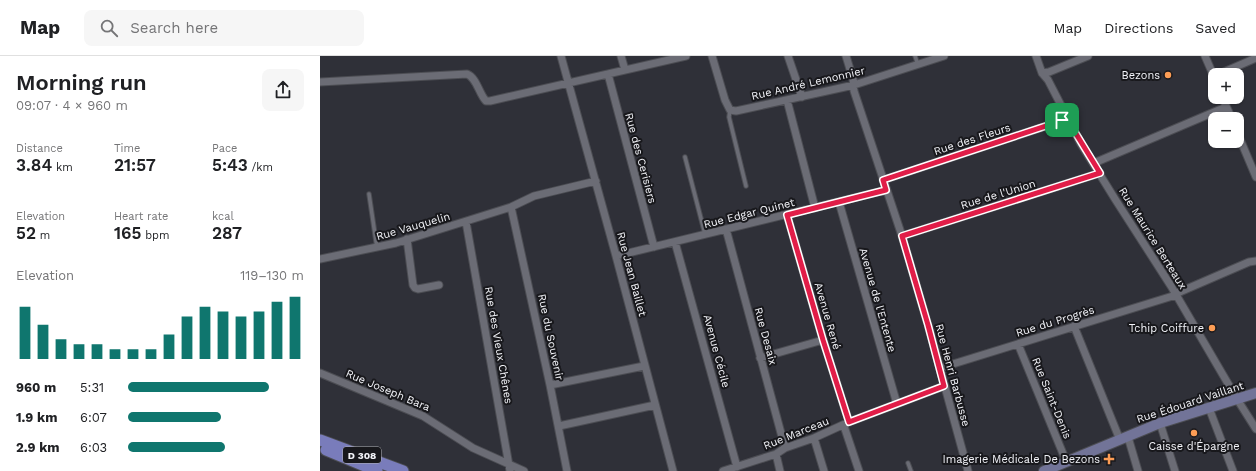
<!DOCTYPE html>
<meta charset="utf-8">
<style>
body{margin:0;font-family:"Work Sans",sans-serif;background:#f6f6f6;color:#202124;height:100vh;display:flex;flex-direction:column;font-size:15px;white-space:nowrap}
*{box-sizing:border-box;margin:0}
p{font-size:13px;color:#757577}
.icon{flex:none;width:22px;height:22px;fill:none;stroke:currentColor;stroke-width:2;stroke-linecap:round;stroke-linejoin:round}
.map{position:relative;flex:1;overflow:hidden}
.details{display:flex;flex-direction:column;background:#fff;width:320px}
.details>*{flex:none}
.tools{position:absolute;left:888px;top:12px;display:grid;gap:8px}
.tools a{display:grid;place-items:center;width:36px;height:36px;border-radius:8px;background:#fff;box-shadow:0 1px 3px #0004;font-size:20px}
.pin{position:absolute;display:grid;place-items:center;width:34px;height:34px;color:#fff;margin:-17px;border-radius:8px;box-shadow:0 2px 6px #0006}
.round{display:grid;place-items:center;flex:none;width:42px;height:42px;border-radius:8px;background:#f6f6f6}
.headline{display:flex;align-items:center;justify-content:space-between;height:68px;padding:0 16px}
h1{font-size:22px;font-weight:600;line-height:30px}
.stats{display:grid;grid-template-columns:repeat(3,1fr);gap:6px;height:68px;padding:4px 16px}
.stats div{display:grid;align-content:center}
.stats b{font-size:17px;font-weight:600}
.stats small{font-size:11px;font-weight:400}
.stats p{font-size:11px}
.chart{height:112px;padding:8px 16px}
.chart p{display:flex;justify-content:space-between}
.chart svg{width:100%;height:72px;margin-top:4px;stroke:#0f766e;stroke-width:6}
ul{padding:0 16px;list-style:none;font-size:13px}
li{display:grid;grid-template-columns:64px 48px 1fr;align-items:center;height:30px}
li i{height:10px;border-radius:5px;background:#0f766e}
header{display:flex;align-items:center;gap:24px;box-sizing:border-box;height:56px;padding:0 20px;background:#fff;border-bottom:1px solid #e0e0e0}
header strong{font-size:19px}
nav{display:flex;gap:22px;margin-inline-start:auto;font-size:14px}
.search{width:280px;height:36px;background:#f6f6f6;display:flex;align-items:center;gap:10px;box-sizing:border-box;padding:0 14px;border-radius:8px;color:#757577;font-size:15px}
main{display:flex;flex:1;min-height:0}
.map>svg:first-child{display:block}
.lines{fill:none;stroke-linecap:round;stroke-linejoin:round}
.lane-casing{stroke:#4c4d53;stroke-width:5.5}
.street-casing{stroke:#4c4d53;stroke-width:9}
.secondary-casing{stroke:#4c4d53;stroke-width:12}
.primary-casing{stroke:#4c4d53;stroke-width:13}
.lane{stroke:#6b6c75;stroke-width:3.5}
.street{stroke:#6b6c75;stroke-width:7}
.secondary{stroke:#727498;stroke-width:10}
.primary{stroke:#797cbb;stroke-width:11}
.route-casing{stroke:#fff;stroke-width:8}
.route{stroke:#e11d48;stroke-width:5}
.poi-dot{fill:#fd9d55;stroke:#18181c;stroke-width:1.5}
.labels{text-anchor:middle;stroke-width:4;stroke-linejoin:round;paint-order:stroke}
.shield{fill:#18181c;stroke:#b1b2b7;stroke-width:1}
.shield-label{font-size:10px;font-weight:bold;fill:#f3f4f9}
.poi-label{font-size:11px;fill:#f3f4f9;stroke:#18181c;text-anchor:end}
.street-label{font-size:11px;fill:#f3f4f9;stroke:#18181c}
</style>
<header>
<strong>Map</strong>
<div class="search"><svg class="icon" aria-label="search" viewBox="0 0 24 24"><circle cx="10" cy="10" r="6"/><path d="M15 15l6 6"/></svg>Search here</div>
<nav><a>Map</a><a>Directions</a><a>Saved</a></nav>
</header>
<main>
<section class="details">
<div class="headline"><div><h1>Morning run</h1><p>09:07 · 4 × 960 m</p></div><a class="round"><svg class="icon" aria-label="share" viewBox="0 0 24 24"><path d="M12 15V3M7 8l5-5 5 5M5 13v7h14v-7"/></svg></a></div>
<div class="stats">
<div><p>Distance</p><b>3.84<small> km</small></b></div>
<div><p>Time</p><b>21:57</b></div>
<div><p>Pace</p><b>5:43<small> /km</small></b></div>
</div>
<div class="stats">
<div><p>Elevation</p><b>52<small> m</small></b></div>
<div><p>Heart rate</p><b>165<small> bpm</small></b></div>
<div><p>kcal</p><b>287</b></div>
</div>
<div class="chart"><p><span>Elevation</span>119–130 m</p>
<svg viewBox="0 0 160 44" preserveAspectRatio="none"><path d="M5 44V12M15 44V23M25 44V32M35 44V35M45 44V35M55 44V38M65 44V38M75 44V38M85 44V29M95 44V18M105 44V12M115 44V15M125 44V18M135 44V15M145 44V9M155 44V6"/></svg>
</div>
<ul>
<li><b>960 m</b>5:31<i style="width:80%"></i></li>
<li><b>1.9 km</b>6:07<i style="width:53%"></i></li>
<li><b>2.9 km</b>6:03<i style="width:55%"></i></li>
</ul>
</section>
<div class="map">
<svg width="936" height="415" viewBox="0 0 936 415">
<rect width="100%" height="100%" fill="#2f3038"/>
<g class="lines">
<!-- lane casing -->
<g class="lane-casing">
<path id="lane" d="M595 0 598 9
M410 54 409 61 426 130
M365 101 385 178
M49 138 57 192
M588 407 591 415"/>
</g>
<!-- street casing -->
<g class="street-casing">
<path id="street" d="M241 0 296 200 353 415
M301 0 305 14
M392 0 405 44 410 54 416 55 534 29 624 0
M468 0 482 41
M526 0 533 23 534 35 582 180 608 269 648 415
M716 0 722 17 728 24 761 88 795 143 851 230 917 343 936 373
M885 0 895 23
M722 17 729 16 768 0
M288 18 334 191
M897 19 936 2
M0 26 147 18C157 22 159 38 166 45H170L366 0
M902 41 912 63
M467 44 495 152
M917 76 936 121
M774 107 906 51
M563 124 747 63
M519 146 577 348
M191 151 230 329 247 415
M467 159 503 284 529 366
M146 166 190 415
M406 173 465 392
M582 180 780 117
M87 183 93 229 95 232 98 233 119 229
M355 186 417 411
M296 200 566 134
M0 203 76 187 191 151 214 140 276 125
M855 238 929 206 936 205
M754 270 800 384
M698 288 746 405
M440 302 503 284
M620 312 856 239
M0 317 103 360 153 392 204 415
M230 329 324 310
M889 352 913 415
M840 367 855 415
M239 370 335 349
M524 370 539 415
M808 381 818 415
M494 382 504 415
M456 398 460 415
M403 415 456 398 465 392 494 382 529 366 624 330"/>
</g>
<!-- secondary casing -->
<g class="secondary-casing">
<path id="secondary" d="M724 415 840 367 936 337"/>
</g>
<!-- primary casing -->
<g class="primary-casing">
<path id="primary" d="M0 384 83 415
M6 394 57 415"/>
</g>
<!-- lane -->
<use href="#lane" class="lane"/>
<!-- street -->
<use href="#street" class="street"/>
<!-- secondary -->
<use href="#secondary" class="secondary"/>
<!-- primary -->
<use href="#primary" class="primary"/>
</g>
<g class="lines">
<!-- route casing -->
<g class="route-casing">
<path id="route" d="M747 63 780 117 582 180 608 269 624 330 529 366 503 284 467 159 566 134 563 124Z"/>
</g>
<!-- route -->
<use href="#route" class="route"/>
</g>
<!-- markers -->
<g class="poi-dot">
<circle cx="848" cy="19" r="4"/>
<circle cx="892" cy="272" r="4"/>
<circle cx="874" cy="377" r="4"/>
<path d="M787 397h4v4h4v4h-4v4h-4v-4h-4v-4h4z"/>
</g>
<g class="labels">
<!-- shield labels -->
<rect class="shield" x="23" y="391" width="38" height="16" rx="3"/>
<g class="shield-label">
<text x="42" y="403">D 308</text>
</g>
<!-- poi labels -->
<g class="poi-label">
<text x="840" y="23">Bezons</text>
<text x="884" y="276">Tchip Coiffure</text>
<text x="874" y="394" text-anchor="middle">Caisse d'Épargne</text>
<text x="780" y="407">Imagerie Médicale De Bezons</text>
</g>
<!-- street labels -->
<g class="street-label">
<text transform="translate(488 27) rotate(-13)" y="4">Rue André Lemonnier</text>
<text transform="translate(652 83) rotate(-18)" y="4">Rue des Fleurs</text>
<text transform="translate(321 102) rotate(75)" y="4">Rue des Cerisiers</text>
<text transform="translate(678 138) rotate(-17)" y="4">Rue de l'Union</text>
<text transform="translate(429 157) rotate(-14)" y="4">Rue Edgar Quinet</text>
<text transform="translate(93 170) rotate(-16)" y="4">Rue Vauquelin</text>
<text transform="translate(833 182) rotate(58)" y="4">Rue Maurice Berteaux</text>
<text transform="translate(312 218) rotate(75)" y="4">Rue Jean Baillet</text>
<text transform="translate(558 244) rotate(74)" y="4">Avenue de l'Entente</text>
<text transform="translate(508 260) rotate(74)" y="4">Avenue René</text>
<text transform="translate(735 265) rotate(-17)" y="4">Rue du Progrès</text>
<text transform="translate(446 280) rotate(75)" y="4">Rue Desaix</text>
<text transform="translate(231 281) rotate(78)" y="4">Rue du Souvenir</text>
<text transform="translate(179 289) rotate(80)" y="4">Rue des Vieux Chênes</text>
<text transform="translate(397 295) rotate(75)" y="4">Avenue Cécile</text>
<text transform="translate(633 319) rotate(75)" y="4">Rue Henri Barbusse</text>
<text transform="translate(68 334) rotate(23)" y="4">Rue Joseph Bara</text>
<text transform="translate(732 342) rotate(68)" y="4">Rue Saint-Denis</text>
<text transform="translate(870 346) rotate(-18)" y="4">Rue Édouard Vaillant</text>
<text transform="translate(476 377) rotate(-22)" y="4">Rue Marceau</text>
</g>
</g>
</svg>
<div class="tools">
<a>+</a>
<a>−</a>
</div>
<div class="pin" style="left:742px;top:64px;background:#1e9e55"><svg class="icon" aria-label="arrive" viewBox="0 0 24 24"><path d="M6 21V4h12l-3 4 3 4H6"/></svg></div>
</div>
</main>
